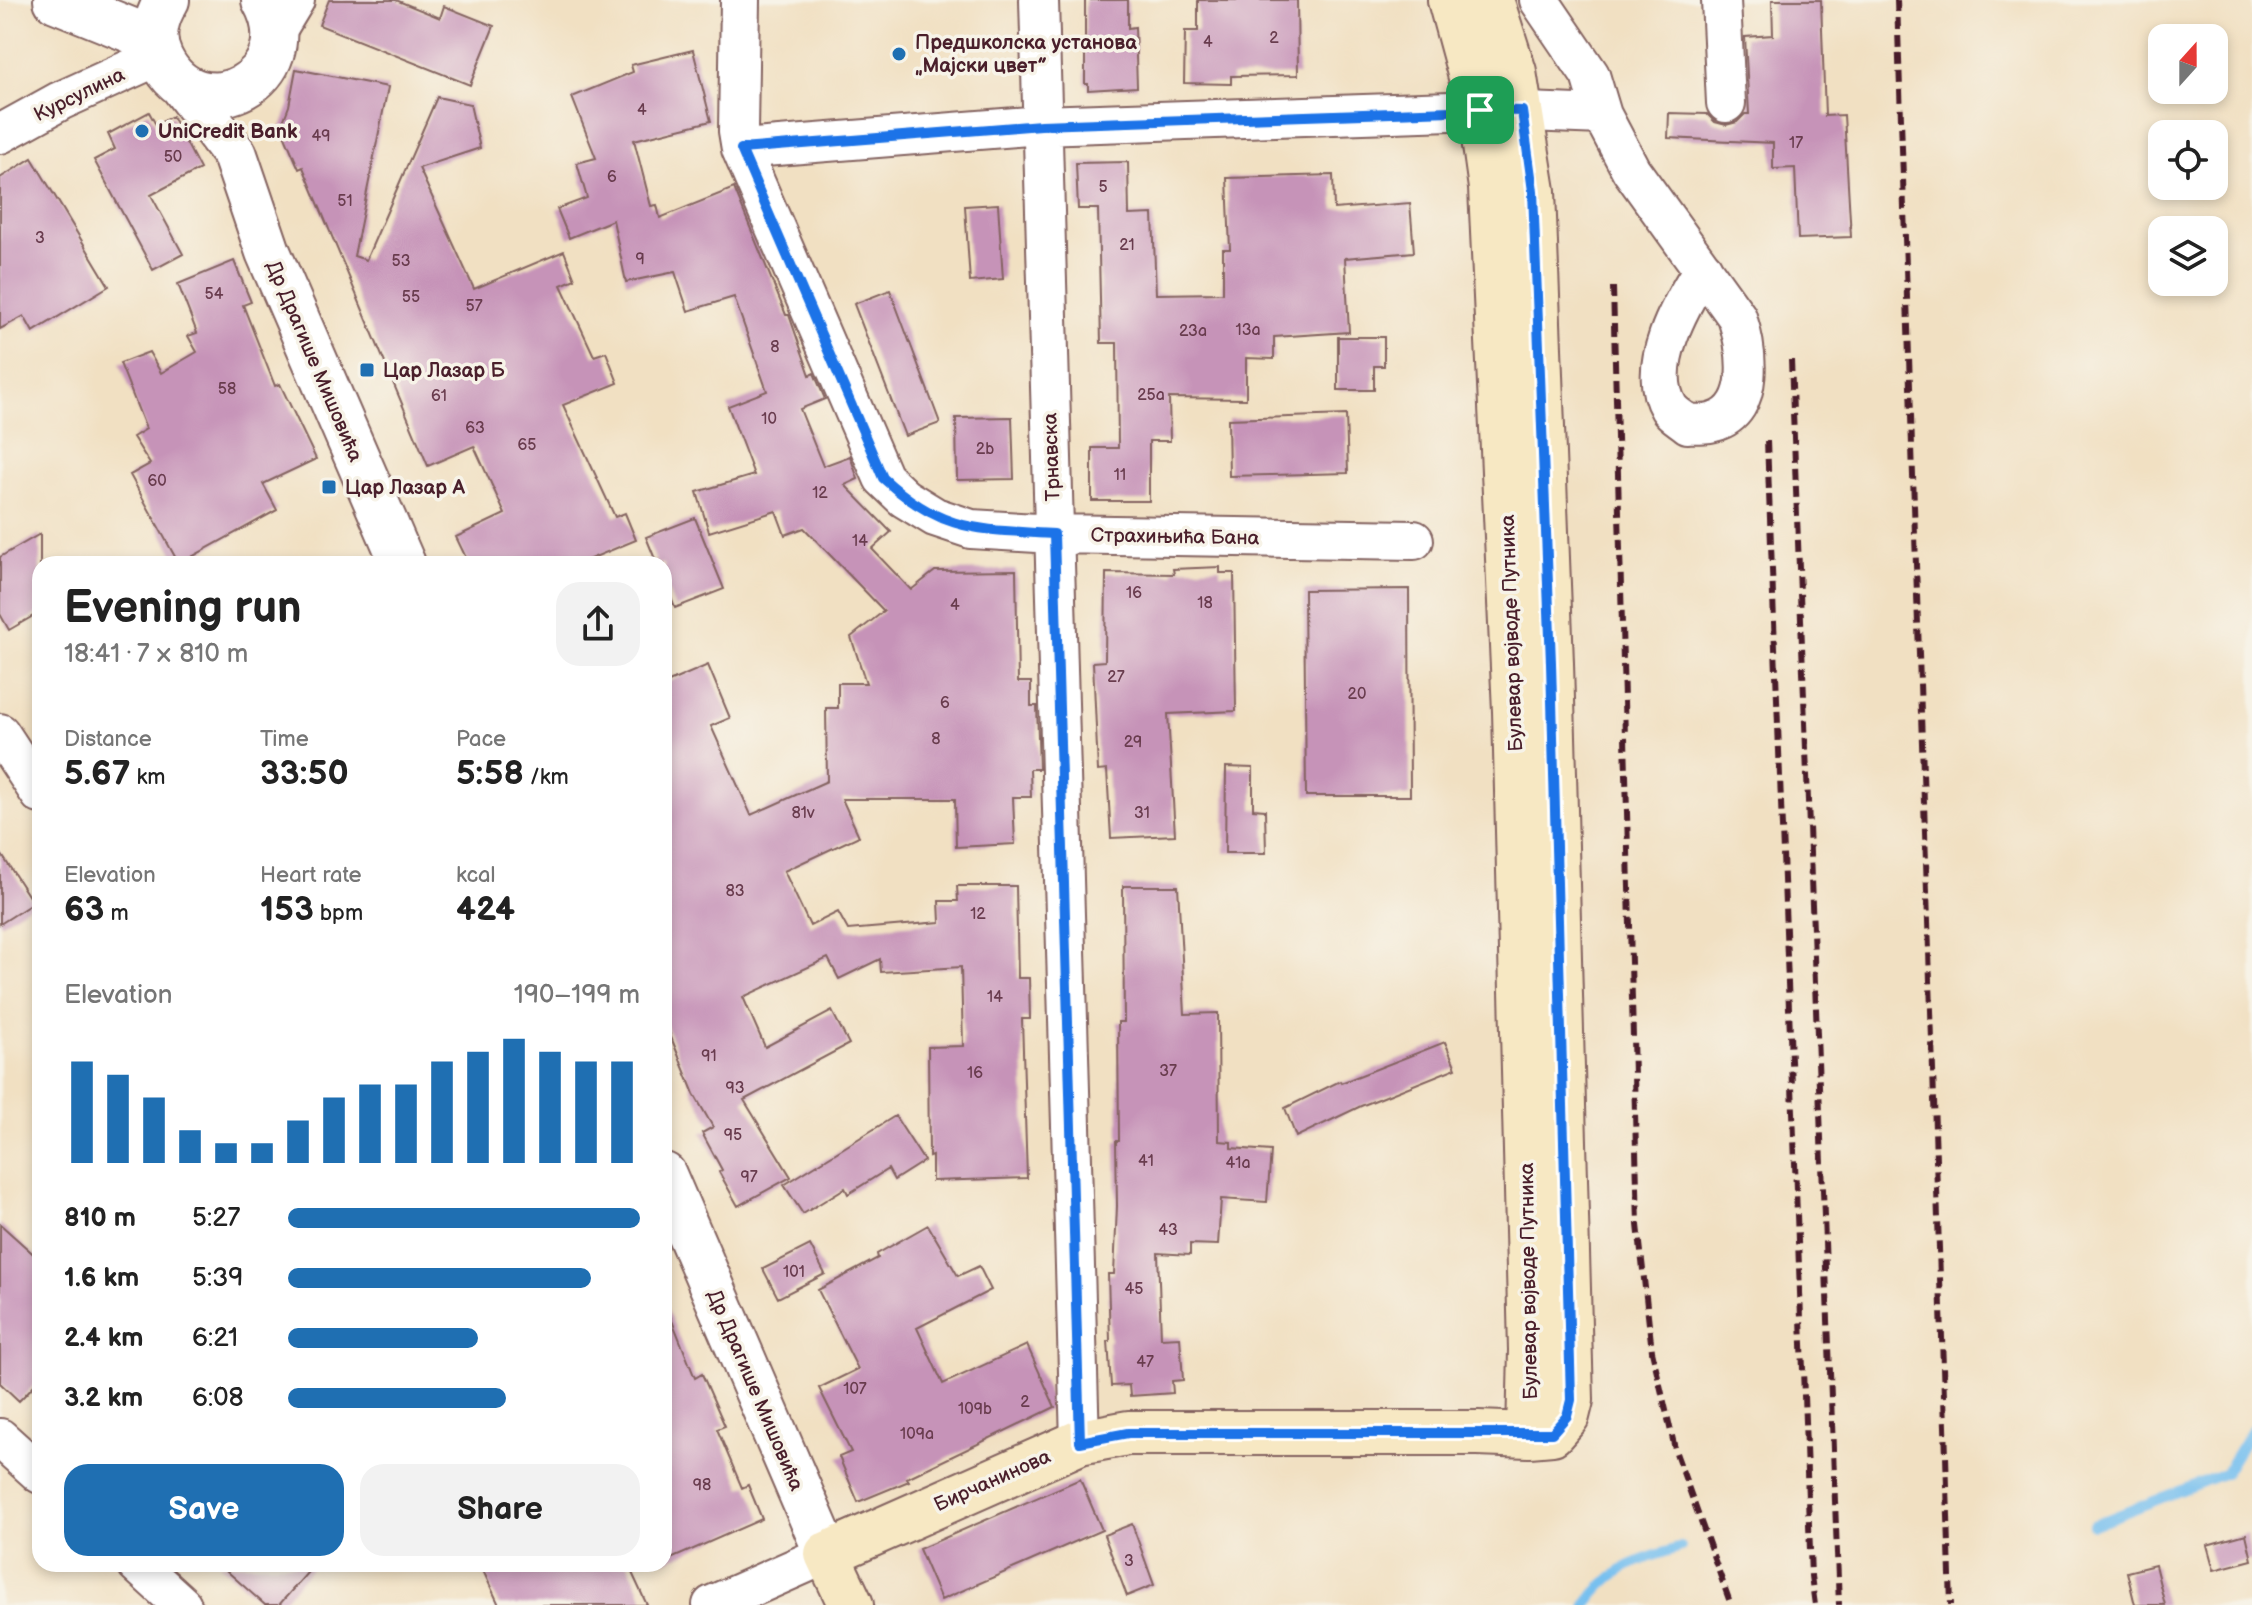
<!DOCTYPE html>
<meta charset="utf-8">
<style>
body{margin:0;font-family:"Balsamiq Sans",sans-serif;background:#f2f2f2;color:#222;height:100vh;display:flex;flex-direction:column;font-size:30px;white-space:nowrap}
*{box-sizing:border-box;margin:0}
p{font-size:26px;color:#767676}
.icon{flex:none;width:44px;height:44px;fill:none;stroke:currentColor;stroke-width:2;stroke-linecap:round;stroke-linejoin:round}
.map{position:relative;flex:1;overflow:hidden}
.sheet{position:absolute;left:32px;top:556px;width:640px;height:1016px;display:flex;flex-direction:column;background:#fff;border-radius:24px;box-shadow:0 4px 12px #0003}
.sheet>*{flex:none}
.needle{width:52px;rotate:21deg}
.tools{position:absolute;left:2148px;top:24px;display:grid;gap:16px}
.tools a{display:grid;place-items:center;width:80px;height:80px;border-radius:16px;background:#fff;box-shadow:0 4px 12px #0003;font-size:40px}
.pin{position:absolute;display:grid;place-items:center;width:68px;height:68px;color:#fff;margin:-34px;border-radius:16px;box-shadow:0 4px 12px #0006}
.round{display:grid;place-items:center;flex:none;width:84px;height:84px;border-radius:24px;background:#f2f2f2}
.headline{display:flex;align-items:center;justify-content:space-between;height:136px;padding:0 32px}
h1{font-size:44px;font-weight:700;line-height:60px}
.stats{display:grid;grid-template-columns:repeat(3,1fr);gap:12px;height:136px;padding:8px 32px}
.stats div{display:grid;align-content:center}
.stats b{font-size:34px;font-weight:700}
.stats small{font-size:22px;font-weight:400}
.stats p{font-size:22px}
.chart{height:224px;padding:16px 32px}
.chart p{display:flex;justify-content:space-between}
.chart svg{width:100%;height:144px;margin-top:8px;stroke:#1f6fb2;stroke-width:6}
.button{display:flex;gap:16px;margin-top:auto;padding:16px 32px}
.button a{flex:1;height:92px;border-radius:24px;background:#1f6fb2;color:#fff;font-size:32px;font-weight:700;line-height:92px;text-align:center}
.button a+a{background:#f2f2f2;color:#222}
ul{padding:0 32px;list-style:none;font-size:26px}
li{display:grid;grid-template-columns:128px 96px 1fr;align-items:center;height:60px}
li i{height:20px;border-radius:10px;background:#1f6fb2}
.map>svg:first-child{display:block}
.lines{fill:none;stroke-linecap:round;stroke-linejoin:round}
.stream{stroke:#77c0ef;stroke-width:10}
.building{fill:#c693b8}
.minor-casing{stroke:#846360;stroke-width:42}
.tertiary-casing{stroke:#846360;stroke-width:48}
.secondary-casing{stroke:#846360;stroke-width:48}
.minor{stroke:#fff;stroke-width:38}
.tertiary{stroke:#fff;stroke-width:44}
.secondary{stroke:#f7e8c3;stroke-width:44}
.rail{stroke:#4a1f2b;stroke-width:6;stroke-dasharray:12 6;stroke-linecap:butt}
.route-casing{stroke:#fff;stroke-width:16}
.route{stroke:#1a73e8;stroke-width:10}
.poi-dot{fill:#1f6fb2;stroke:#f7f3e8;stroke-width:3}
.labels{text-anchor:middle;stroke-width:7;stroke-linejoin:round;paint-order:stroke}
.number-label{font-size:16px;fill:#693c4e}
.poi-label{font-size:20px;font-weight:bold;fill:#4a1f2b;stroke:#f7f3e8;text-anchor:start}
.street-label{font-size:20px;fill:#4a1f2b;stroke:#f7f3e8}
</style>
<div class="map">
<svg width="2252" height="1605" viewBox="0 0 2252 1605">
<rect width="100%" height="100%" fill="#f7f3e8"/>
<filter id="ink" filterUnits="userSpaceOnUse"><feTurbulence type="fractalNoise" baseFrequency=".0125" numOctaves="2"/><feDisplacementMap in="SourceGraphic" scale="16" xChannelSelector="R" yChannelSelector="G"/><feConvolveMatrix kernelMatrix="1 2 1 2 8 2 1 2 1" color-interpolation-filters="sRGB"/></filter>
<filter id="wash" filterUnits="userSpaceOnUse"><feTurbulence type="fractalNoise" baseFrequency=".006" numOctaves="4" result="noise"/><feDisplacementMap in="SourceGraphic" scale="32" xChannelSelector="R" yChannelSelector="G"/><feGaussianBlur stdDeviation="1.8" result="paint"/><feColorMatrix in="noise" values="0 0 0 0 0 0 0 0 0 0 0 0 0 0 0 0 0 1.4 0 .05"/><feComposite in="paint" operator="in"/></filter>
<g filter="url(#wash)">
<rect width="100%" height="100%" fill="#f1e0c2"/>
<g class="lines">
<!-- stream -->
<path class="stream" d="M2093 1525 2225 1473 2252 1429
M1586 1605C1615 1565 1636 1562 1681 1547"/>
</g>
<g id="blocks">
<!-- building -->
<path class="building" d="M329 0H396L440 18 444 6 494 26 470 85 319 25Z
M1085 0H1128V28L1135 27 1137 87 1088 90V84H1085Z
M1198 0H1297L1298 75 1231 76V84L1184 83 1185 31H1198Z
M1772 0H1821L1825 116 1844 115 1851 237 1798 239 1795 168 1773 169V143L1668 138 1669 113 1707 114 1715 122 1726 125 1737 122 1745 114H1749L1745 37 1773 35Z
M693 50 711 121 634 140 651 206 657 205 660 218 734 188 786 315H789L810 375 814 373 825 399 800 409 823 466 850 456 858 479 845 485 891 532 872 549 911 590 935 571 1016 570 1018 682H1031V706H1037L1039 769H1030L1031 797H1013L1015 844 956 847 955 799H842L859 836 784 871 810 926 838 912 848 930 940 922 939 901H958L957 886H1016L1018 978H1029L1030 1019H1022L1027 1178 932 1181V1156L929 1157 928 1047 963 1046 961 967 881 972 880 959 839 979 828 958 743 997 765 1047 832 1011 849 1044 744 1100 791 1177 738 1206 719 1172 722 1170 702 1133 713 1127 694 1094 664 1020V684L708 665 730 718 711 726 751 815 827 781 826 708H838V683H866L851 637 884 611 804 528 785 535 776 511 709 532 697 492 754 475 728 406 767 391 734 297 688 311 675 272 626 282 613 220 569 238 557 209 587 198 577 163 596 158 572 97 633 72 631 65Z
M296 69 388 87 354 256 366 260 437 97 470 104 480 148 419 168 474 289 564 251 575 279 561 285 594 356 606 352 618 383 563 405 615 517 625 513 636 540 578 564H469L456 537 505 514 474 446 428 466 303 167 299 169 281 127 289 106Z
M149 112 156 125 172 116 200 169 151 195 183 254 153 270 94 160 115 149 108 134Z
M32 158 109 286 33 332 24 316 0 329V178Z
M1128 162 1129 215 1153 214 1156 294 1223 293V249H1230L1227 178 1333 175 1334 209 1410 203 1414 252 1345 258 1349 332 1274 337V359L1246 358V399L1169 398 1170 441H1149V501H1092V448H1118L1117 343H1101L1098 209H1078L1076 163Z
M998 204 1003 279 970 282 965 206Z
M234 261 251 302 243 305 275 386 280 384 316 459 263 484 277 510 179 564 130 475 150 464 133 437 146 429 120 363 149 352 161 373 197 352 188 336 197 333 178 284Z
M890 290 940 423 905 436 854 304Z
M1338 337H1384V366H1374V390H1338Z
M1346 415 1348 473 1229 476 1228 419Z
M1012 417 1014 479 957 480 956 418Z
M695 518 724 589 675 608 664 581V564H657L646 537Z
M40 534V612L9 630 0 614V557Z
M1220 567V573H1234L1236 711 1168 714 1175 835 1111 838 1107 770 1098 771 1093 662 1105 661 1106 573 1174 574 1173 569Z
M1409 589 1410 796H1306L1304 590Z
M1226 767 1253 768V809L1265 810 1266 853H1225Z
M0 852 33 903 0 924Z
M1123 886H1178L1185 1014 1218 1013 1219 1141 1231 1142V1148L1271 1151 1267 1202 1221 1199 1218 1245 1190 1244V1255L1158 1253 1161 1338 1180 1337 1183 1380 1172 1381 1173 1393 1130 1396 1129 1385 1111 1386 1108 1341H1110L1108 1274H1114L1117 1206 1116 1141H1119L1118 1022H1124Z
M1445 1042 1456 1068 1361 1106 1296 1137 1285 1108 1340 1081 1341 1083Z
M895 1116 924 1161 894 1180 888 1169 848 1194 845 1188 803 1214 784 1185Z
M0 1224 40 1260V1379L19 1401 0 1383Z
M928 1225 958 1276 979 1266 991 1290 917 1328 943 1384 1027 1345 1055 1407 907 1478 909 1481 858 1502 839 1457 851 1452 819 1388 858 1369 818 1290 878 1258 877 1254Z
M810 1245 825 1274 778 1298 763 1269Z
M665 1303 695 1378 702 1374 725 1426 717 1429 742 1488 748 1485 762 1519 664 1562Z
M1080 1479 1102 1530 941 1600 919 1549Z
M1132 1524 1154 1585 1127 1596 1104 1535Z
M2246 1534 2252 1560 2214 1570 2207 1545Z
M219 1564H315L279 1605H265Z
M480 1564H628L647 1605H499Z
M2155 1565 2165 1605H2135L2127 1572Z"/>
</g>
</g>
<g filter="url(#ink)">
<use href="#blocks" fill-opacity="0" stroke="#846360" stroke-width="2"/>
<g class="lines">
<!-- minor casing -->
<g class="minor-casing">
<path id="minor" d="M740 0 738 131 741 149 883 478 904 498 935 517 971 529 1054 534 1414 540
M1039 0 1080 1442
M1539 0 1590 75 1602 115 1631 170 1737 317C1747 348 1757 410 1714 422 1706 425 1696 423 1688 424 1682 419 1673 414 1669 408 1644 367 1681 304 1703 269
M1721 0 1726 103
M275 33 295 0
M0 134 60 101 159 56
M741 149 1041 125 1480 110 1602 115
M0 733 40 794
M0 1438 40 1474
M137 1564 182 1605
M712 1605 827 1554"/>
</g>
<!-- tertiary casing -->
<g class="tertiary-casing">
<path id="tertiary" d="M56 0 155 40
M167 0C155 18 151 40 161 59 198 134 308 78 264 0
M182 85 235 155 268 252 403 564
M664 1175 827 1554"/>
</g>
<!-- secondary casing -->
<g class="secondary-casing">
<path id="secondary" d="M1450 0 1480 110 1491 188 1515 711 1531 1350 1529 1435
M851 1605 827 1554 1080 1442 1128 1433H1478L1529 1435 1552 1433 1567 1416 1571 1400 1551 663 1533 191 1514 72 1491 0"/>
</g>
<!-- minor -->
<use href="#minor" class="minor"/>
<!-- tertiary -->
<use href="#tertiary" class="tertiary"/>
<!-- secondary -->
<use href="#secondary" class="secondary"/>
<!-- rail -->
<path class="rail" d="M1897 0 1951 1605
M1613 287 1638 1225 1652 1351 1676 1453 1731 1605
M1791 360 1839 1605
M1767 441 1811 1576 1815 1605"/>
</g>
</g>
<g class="lines" filter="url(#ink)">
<!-- route casing -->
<g class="route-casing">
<path id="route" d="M1480 110 1522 111 1533 191 1551 663 1571 1400 1567 1416 1552 1433H1128L1080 1442 1054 534C977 529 943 533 883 478L741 149 1041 125Z"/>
</g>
<!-- route -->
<use href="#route" class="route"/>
</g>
<!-- markers -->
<g class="poi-dot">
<circle cx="899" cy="54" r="8"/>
<circle cx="142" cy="131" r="8"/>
<rect x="359" y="362" width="16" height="16" rx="4"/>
<rect x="321" y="479" width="16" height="16" rx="4"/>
</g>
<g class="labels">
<!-- number labels -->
<g class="number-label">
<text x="1274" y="43">2</text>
<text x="1208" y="47">4</text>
<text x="642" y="115">4</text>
<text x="321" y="141">49</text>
<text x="1796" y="148">17</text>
<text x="173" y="162">50</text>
<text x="612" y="182">6</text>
<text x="1103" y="192">5</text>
<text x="345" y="206">51</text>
<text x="40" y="243">3</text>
<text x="1127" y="250">21</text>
<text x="640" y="264">9</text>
<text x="401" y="266">53</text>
<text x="214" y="299">54</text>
<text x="411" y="302">55</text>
<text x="474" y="311">57</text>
<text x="1248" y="335">13a</text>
<text x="1193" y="336">23a</text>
<text x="775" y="352">8</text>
<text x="227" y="394">58</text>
<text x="1151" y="400">25a</text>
<text x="439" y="401">61</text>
<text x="769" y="424">10</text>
<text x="475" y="433">63</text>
<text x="527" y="450">65</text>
<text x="985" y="454">2b</text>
<text x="1120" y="480">11</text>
<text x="157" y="486">60</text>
<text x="820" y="498">12</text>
<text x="860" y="546">14</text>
<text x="1134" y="598">16</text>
<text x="1205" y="608">18</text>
<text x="955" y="610">4</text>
<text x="1116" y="682">27</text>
<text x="1357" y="699">20</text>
<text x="945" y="708">6</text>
<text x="936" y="744">8</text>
<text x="1133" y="747">29</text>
<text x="803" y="818">81v</text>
<text x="1142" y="818">31</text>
<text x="735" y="896">83</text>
<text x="978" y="919">12</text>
<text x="995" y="1002">14</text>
<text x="709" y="1061">91</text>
<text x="1168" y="1076">37</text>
<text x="975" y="1078">16</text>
<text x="735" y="1093">93</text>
<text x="733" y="1140">95</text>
<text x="1146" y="1166">41</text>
<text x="1238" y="1168">41a</text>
<text x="749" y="1182">97</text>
<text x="1168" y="1235">43</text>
<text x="794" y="1277">101</text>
<text x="1134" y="1294">45</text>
<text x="1145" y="1367">47</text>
<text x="855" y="1394">107</text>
<text x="1025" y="1407">2</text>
<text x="975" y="1414">109b</text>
<text x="917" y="1439">109a</text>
<text x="702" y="1490">98</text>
<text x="1129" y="1566">3</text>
</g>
<!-- poi labels -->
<g class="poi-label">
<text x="915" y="49">Предшколска установа<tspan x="915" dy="23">„Мајски цвет”</tspan></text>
<text x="158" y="138">UniCredit Bank</text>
<text x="383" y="377">Цар Лазар Б</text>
<text x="345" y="494">Цар Лазар А</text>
</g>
<!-- street labels -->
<g class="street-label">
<text transform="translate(79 94) rotate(-26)" y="7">Курсулина</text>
<text transform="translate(315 361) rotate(67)" y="7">Др Драгише Мишовића</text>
<text transform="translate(1051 457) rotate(-92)" y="7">Трнавска</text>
<text transform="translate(1175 536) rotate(1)" y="7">Страхињића Бана</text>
<text transform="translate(1511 633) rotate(-92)" y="7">Булевар војводе Путника</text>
<text transform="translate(1528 1281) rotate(-91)" y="7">Булевар војводе Путника</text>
<text transform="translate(756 1390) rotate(67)" y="7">Др Драгише Мишовића</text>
<text transform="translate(992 1480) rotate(-24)" y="7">Бирчанинова</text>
</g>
</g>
</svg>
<div class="tools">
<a><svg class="needle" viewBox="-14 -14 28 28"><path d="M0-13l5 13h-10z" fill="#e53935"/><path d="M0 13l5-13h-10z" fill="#767676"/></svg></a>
<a><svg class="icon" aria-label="locate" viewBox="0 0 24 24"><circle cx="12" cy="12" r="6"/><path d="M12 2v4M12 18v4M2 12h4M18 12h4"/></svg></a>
<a><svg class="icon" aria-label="layers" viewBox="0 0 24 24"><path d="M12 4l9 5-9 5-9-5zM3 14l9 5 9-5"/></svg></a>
</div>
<div class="pin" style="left:1480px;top:110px;background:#1e9e55"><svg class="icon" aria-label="arrive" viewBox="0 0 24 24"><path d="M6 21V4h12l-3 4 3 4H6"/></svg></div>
<section class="sheet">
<div class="headline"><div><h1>Evening run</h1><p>18:41 · 7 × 810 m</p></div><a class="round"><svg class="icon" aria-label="share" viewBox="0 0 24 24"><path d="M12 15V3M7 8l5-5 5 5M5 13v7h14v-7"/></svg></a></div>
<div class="stats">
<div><p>Distance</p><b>5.67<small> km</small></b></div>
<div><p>Time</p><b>33:50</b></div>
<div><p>Pace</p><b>5:58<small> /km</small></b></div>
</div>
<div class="stats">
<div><p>Elevation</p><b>63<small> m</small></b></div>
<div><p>Heart rate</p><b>153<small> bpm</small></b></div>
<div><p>kcal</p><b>424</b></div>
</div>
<div class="chart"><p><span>Elevation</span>190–199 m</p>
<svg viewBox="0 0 160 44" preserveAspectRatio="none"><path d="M5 44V13M15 44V17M25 44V24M35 44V34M45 44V38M55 44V38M65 44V31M75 44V24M85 44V20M95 44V20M105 44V13M115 44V10M125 44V6M135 44V10M145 44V13M155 44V13"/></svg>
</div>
<ul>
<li><b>810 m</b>5:27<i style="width:100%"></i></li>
<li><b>1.6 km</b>5:39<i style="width:86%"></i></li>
<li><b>2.4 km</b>6:21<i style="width:54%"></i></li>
<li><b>3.2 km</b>6:08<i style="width:62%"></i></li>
</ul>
<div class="button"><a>Save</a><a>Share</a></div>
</section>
</div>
